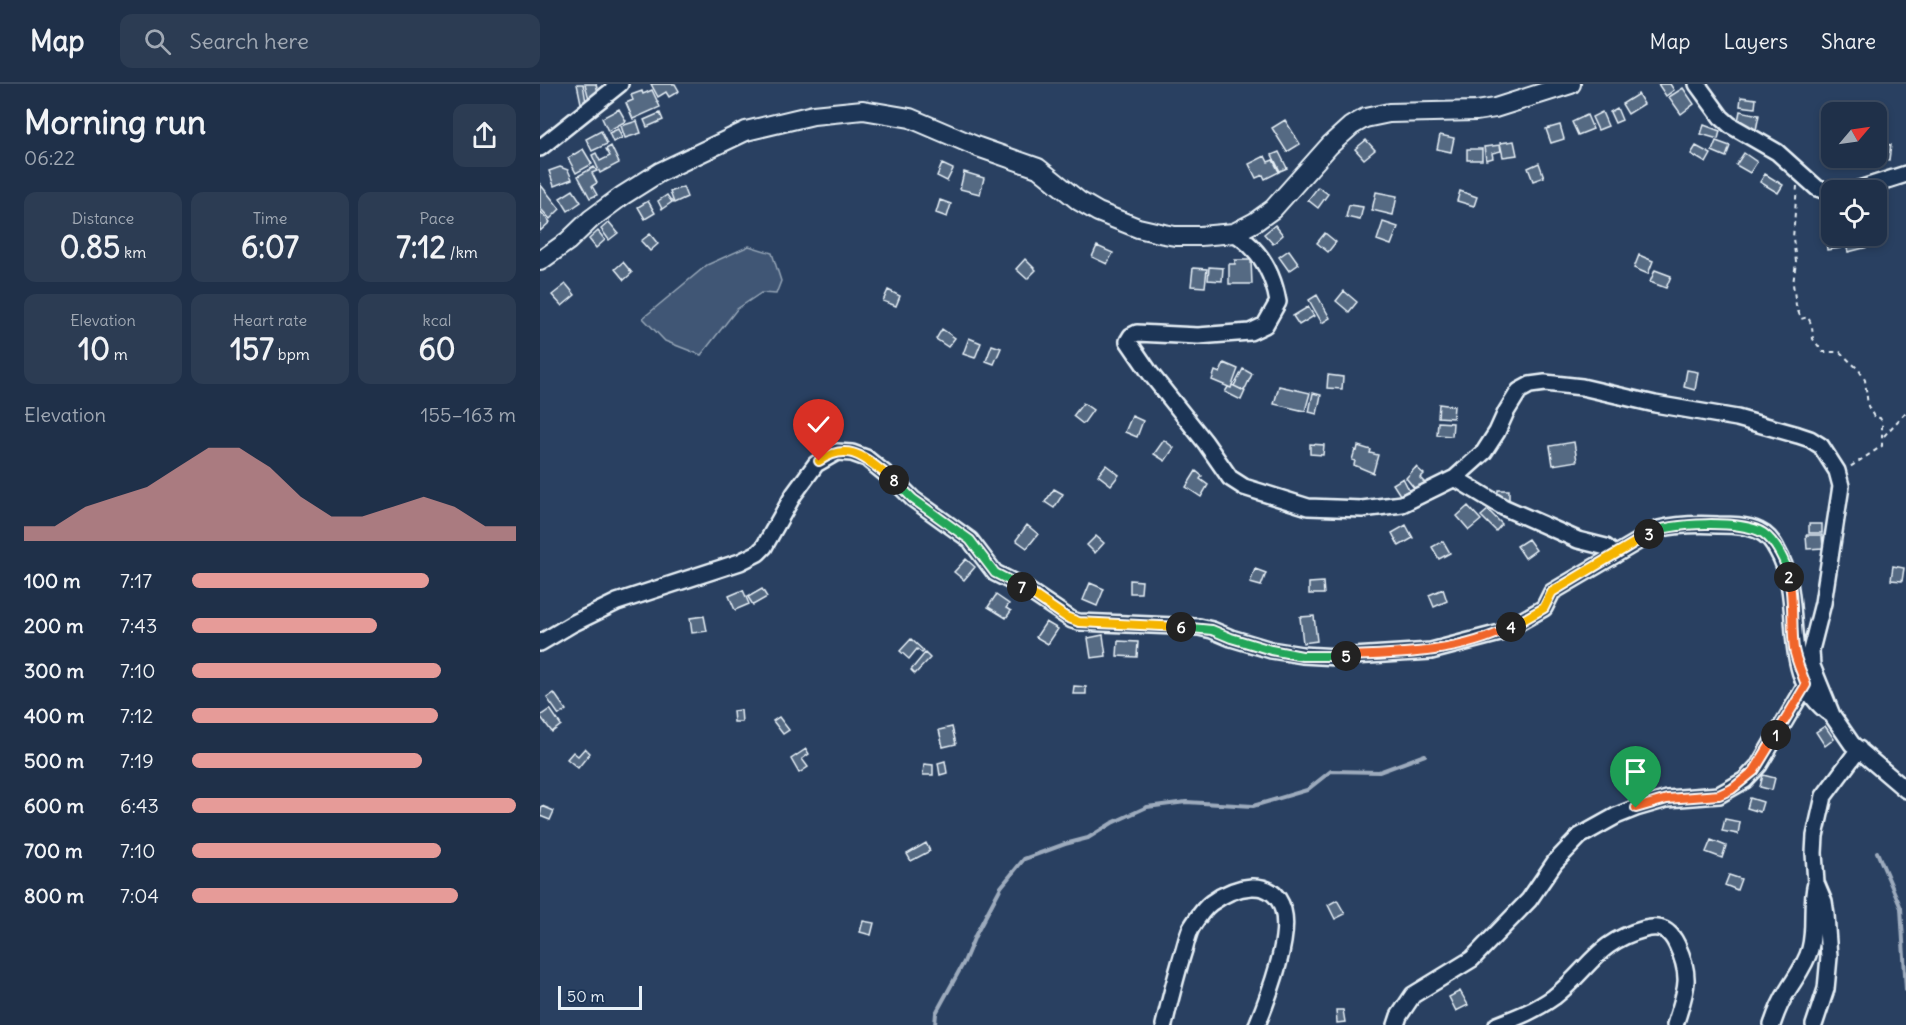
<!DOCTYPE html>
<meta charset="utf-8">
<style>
body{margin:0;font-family:Delius,sans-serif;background:#2c3c53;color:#f1f3f6;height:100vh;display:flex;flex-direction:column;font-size:22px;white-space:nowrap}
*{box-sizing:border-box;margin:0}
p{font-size:20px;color:#a1a9b4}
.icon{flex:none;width:33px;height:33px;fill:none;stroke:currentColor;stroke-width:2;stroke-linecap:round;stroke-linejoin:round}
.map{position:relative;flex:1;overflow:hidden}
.panel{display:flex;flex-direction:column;background:#1f3049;width:540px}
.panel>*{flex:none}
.needle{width:39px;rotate:61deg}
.controls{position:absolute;left:1281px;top:18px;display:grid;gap:12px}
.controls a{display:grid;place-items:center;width:66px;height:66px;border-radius:12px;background:#1f3049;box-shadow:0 3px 9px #0003,0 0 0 2px #3c4b61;font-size:30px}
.scale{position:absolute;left:18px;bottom:15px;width:84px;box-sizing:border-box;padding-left:6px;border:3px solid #e8f1f8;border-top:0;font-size:16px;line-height:21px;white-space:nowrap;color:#e8f1f8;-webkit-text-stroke:4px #1d3557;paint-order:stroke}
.pin{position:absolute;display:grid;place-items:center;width:51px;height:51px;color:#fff;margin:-62px -26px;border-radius:50% 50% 50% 0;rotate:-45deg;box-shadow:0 0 6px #0007}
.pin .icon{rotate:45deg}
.km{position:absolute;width:30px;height:30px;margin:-15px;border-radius:50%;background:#222;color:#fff;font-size:16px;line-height:30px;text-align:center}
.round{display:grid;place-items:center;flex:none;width:63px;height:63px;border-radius:12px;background:#2c3c53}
.overview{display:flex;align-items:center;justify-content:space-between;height:102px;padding:0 24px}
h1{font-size:33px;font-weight:700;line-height:45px}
.metrics{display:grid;grid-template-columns:repeat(3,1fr);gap:9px;height:102px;padding:6px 24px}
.metrics div{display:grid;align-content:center;border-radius:12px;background:#2c3c53;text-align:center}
.metrics b{font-size:30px;font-weight:700}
.metrics small{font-size:16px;font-weight:400}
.metrics p{font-size:16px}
.chart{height:168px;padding:12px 24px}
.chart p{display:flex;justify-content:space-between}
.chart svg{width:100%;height:108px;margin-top:6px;fill:#e69b98;opacity:.7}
ul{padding:0 24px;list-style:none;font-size:20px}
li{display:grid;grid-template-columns:96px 72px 1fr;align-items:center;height:45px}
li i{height:15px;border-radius:8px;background:#e69b98}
header{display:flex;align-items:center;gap:36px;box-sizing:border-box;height:84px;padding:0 30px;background:#1f3049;border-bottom:2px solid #3c4b61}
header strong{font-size:28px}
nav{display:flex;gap:33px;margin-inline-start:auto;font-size:21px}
.search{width:420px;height:54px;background:#2c3c53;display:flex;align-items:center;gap:15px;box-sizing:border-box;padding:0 21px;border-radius:12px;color:#a1a9b4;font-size:22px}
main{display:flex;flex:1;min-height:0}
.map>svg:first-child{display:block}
.green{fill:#415774;stroke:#94a4b6;stroke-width:1.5}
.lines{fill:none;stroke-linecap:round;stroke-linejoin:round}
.stream{stroke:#9dabbd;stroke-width:4}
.building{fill:#556a83;stroke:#e8f1f8;stroke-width:1.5}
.minor-casing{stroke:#e8f1f8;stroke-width:20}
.major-casing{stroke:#e8f1f8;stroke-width:22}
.path{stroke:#e8f1f8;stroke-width:2;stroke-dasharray:4.5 4.5;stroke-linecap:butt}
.minor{stroke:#1d3557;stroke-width:15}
.major{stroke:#1d3557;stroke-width:18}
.split-1-casing{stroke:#fff;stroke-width:12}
.split-2-casing{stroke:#fff;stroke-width:12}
.split-3-casing{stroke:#fff;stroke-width:12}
.split-4-casing{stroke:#fff;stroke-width:12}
.split-5-casing{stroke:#fff;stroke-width:12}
.split-6-casing{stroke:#fff;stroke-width:12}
.split-7-casing{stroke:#fff;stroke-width:12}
.split-8-casing{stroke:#fff;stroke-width:12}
.split-9-casing{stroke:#fff;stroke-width:12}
.split-1{stroke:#f0652b;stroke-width:8}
.split-2{stroke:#f0652b;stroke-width:8}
.split-3{stroke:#22a559;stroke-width:8}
.split-4{stroke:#f5b400;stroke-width:8}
.split-5{stroke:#f0652b;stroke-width:8}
.split-6{stroke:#22a559;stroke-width:8}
.split-7{stroke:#f5b400;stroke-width:8}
.split-8{stroke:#22a559;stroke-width:8}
.split-9{stroke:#f5b400;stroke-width:8}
</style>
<header>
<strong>Map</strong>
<div class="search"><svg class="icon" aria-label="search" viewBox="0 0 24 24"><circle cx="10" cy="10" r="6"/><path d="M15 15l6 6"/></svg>Search here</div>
<nav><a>Map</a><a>Layers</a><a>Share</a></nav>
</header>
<main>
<section class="panel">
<div class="overview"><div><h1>Morning run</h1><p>06:22</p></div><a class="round"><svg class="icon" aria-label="share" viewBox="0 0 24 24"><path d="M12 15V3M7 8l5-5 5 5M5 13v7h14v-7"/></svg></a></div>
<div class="metrics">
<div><p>Distance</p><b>0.85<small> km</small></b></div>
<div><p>Time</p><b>6:07</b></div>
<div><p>Pace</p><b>7:12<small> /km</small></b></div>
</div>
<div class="metrics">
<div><p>Elevation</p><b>10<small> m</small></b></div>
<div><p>Heart rate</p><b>157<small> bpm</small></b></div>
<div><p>kcal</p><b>60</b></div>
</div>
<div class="chart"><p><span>Elevation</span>155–163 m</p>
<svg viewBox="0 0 160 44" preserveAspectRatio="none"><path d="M0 44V38L10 38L20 30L30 26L40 22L50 14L60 6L70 6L80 14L90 26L100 34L110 34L120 30L130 26L140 30L150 38L160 38V44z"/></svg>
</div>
<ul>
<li><b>100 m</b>7:17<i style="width:73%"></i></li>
<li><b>200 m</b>7:43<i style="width:57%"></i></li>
<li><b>300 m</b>7:10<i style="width:77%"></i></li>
<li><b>400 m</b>7:12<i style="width:76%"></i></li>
<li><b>500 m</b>7:19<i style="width:71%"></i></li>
<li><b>600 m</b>6:43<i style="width:100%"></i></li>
<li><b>700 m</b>7:10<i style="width:77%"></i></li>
<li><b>800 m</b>7:04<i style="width:82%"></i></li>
</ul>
</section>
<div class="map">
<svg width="1366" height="941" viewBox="0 0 1366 941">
<rect width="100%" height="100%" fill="#294061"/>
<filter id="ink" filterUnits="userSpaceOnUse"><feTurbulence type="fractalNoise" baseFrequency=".0167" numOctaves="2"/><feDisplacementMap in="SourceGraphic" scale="12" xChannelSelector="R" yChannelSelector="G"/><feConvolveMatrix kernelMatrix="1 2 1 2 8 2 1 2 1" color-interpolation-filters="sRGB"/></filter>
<g filter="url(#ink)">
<!-- green -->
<path class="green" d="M209 162 232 169 241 197 236 210 221 209 197 225 161 271 125 257 103 234 167 181Z"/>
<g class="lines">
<!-- stream -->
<path class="stream" d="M1337 768 1361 824 1366 906
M395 941 396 929 424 878 435 852 461 803 484 775 525 760 548 754 572 739 607 723 646 718 713 722 767 706 791 687 839 688 885 671"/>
</g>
<!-- building -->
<path class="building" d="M37 0H43L46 18 41 19Z
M45 0H56L59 13 50 19Z
M111 0H135L139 7 129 13 126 8 118 13Z
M1118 0H1130L1134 6 1126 12Z
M1143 4 1154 20 1141 30 1129 13Z
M112 6 120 23 93 35 86 19 93 16 91 11 102 7 103 10Z
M1098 10 1104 20 1088 30 1082 20Z
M1201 13 1216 15 1215 24 1200 22Z
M1077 24 1082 36 1075 39 1070 28Z
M79 25 86 37 68 47 62 34Z
M1200 27 1219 31 1216 46 1197 42Z
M1062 28 1068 42 1058 46 1052 33Z
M120 29 123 36 107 43 104 36Z
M1047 31 1053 45 1038 51 1032 38Z
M745 36 760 60 747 68 732 44Z
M97 37 101 49 85 54 81 42Z
M1020 41 1024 55 1011 59 1006 45Z
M1164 41 1180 47 1178 55 1161 50Z
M78 45 82 54 73 58 69 49Z
M61 47 67 60 52 67 46 55Z
M900 51 914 54 911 68 897 65Z
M826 56 835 66 824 75 815 65Z
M974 57 977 71 963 73 960 59Z
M1176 57 1190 62 1186 73 1172 67Z
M1336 59 1351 61 1349 76 1334 74H1336Z
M960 61 961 67 952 69 953 74 946 76 944 63Z
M71 62 79 79 60 89 52 71 56 69 60 77 70 72 66 65Z
M1156 62 1171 70 1166 79 1151 70Z
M43 65 52 80 36 89 28 74Z
M927 65H942V76H927Z
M739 68 747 84 740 87 732 71Z
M1204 69 1217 78 1210 89 1196 81Z
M725 72 728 78 733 76 739 88 725 95 723 91 716 94 709 80Z
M999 79 1004 93 993 97 988 84Z
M402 80 413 85 407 97 397 92Z
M20 83 28 86 32 95 14 102 9 87Z
M54 83 57 87 52 89 57 99 52 102 57 111 50 114 38 92Z
M424 88 444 94 440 110 420 105Z
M1225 90 1243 101 1238 109 1220 98Z
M0 100 20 125 10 135 0 124Z
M143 103 147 113 134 119 130 108Z
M778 103 788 110 778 124 768 116Z
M33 106 41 118 28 127 20 114Z
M920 107 937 113 934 122 917 117Z
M836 108 857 112 853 131 832 126Z
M127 111 132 118 122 125 118 117Z
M400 116 411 120 407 133 396 129Z
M108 117 115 129 105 135 98 123Z
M809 121 823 123 820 136 806 133Z
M0 127 10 138 0 147Z
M69 138 78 149 69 156 61 145Z
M843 138 858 143 851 161 837 156Z
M735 141 743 151 733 160 724 150Z
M58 147 65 156 56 164 49 155Z
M1292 148V152H1299L1301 164 1287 166 1285 149Z
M785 149 796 158 788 168 777 159Z
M110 150 118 160 110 167 101 157Z
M1304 152H1330L1332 162 1308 168Z
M557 162 573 169 567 180 552 173Z
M749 166 759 180 749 187 739 173Z
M1099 171 1113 177 1108 190 1094 184Z
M485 175 496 186 487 195 476 185Z
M695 176H711L712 200H689V180H695Z
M83 178 92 189 84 196 75 185Z
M669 183 683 184 682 197 668 196Z
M653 184 667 185 665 203 651 202Z
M1115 186 1131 192 1126 204 1110 198Z
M26 200 35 211 22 222 12 211Z
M348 206 360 212 356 222 343 217Z
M804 207 817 218 809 228 796 217Z
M777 211 790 234 782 239 769 216Z
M768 223 774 232 759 241 753 232Z
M402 245 415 254 408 263 396 255Z
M429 254 441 259 435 274 423 270Z
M452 261 461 264 454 280 446 277Z
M684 279 698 285 691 304 672 296 675 287 680 289Z
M703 285 712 290 704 307 694 302Z
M1147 286 1158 288 1155 306 1144 303Z
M788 291 803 293 802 305 787 304Z
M692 301 705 307 701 316 685 308 688 303 691 304Z
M739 302 770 309 765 327 734 320Z
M773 309 781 311 777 330 769 328Z
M543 319 553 326 543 340 533 332Z
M899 320 914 322 913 334 898 333Z
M592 332 603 337 597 353 585 348Z
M898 338 913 339 912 352 897 351Z
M624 356 634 364 625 377 614 370Z
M1034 358 1037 377 1013 381 1010 362Z
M770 360 784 361 783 371 770 370Z
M818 362 831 366 830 369 838 371 833 389 814 381 815 377 812 376 815 366 817 367Z
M566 381 579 391 571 401 558 391Z
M876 383 884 390 880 394 887 401 879 410 866 394Z
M656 387 662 392 660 395 668 401 661 413 646 403Z
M863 394 869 406 860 411 853 400Z
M514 405 523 410 514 424 505 418Z
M958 406H969V417H957Z
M928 422 941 436 929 446 917 432Z
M948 426 962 440 956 447 941 432Z
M1269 440H1282V449H1269Z
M487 441 498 450 487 464 476 456Z
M866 441 873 454 859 462 852 449Z
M1266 451H1282L1283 464 1267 465Z
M556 452 564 459 555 469 547 461Z
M988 455 996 466 985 474 977 462Z
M903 457 910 469 899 475 892 463Z
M426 475 435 483 424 496 414 488Z
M1353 482 1364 484 1362 497 1351 496Z
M715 485 726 489 721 502 710 499Z
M590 496 602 497 601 509H590Z
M783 498 784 510H769V499Z
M550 499 564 505 557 522 543 516Z
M222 505 227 513 213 521 208 513Z
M903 505 907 517 894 523 889 511Z
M203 506 209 520 195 526 189 512Z
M456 511 469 520 466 524 471 527 466 534 448 523Z
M164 532 167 547 152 549 150 534Z
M774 532 777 557 763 559 760 533Z
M506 538 518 545 508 560 496 553Z
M563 551 566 572 551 574 548 554Z
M371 555 384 567 382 569 377 565 369 575 360 567Z
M578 557 598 558 597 573 577 572Z
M385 569 390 574 375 590 371 586Z
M534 602 546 603V610H533Z
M14 609 26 626 19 631 7 614Z
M10 625 21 641 12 648 0 632Z
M201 626 202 638H194L193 627Z
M239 633 249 646 243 650 233 637Z
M1285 642 1294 655 1285 662 1276 648Z
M412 643 416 660 403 663 399 646Z
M45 664 50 669 38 684 27 675 33 668 38 672Z
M266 665 269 670 262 675 268 683 259 689 251 675Z
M405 677 407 689 400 691 398 679Z
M384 680 393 681V691H383Z
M1223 691 1235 694 1232 706 1220 703Z
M1210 714 1223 718 1220 728 1207 724Z
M2 722 14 727 10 736 0 732Z
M1185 735 1200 738 1198 750 1182 747Z
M1171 756 1186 762 1182 774 1166 768Z
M386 759 390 767 371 777 367 770Z
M1189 791 1201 795 1197 806 1185 801Z
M797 816 805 830 795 835 788 821Z
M323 837 334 839 331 851 320 848Z
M920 907 928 921 916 927 909 913Z
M796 926H803L805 938 797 939Z"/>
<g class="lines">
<!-- minor casing -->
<g class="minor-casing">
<path id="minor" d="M1157 0 1181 33 1190 41 1237 68 1277 104 1292 109
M0 64 80 0
M1316 106 1366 90
M694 149C719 164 733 189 738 218L725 241 710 248 658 252 597 249 591 252 588 257 610 289 665 358 690 394 704 403 768 423 822 425 862 420 915 394 944 368 957 348 966 328 979 307 990 301 1005 299 1042 303 1115 320 1197 334 1258 351 1270 355 1281 362 1297 387 1301 402 1283 519 1271 566 1272 582 1292 631 1312 660 1366 706
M915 394 963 423 1038 456 1066 463 1075 471
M0 559 32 540 77 518 200 478 218 469 224 463 254 410 276 380 297 368 312 369 326 374 357 399 373 415 430 456 455 489 483 503 532 536 539 538 659 543 672 546 691 554 731 566 762 571 798 573 891 567 960 549 1004 524 1012 508 1119 445C1138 440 1158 440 1178 441 1190 441 1207 441 1219 447 1228 451 1233 458 1237 466 1268 518 1234 592 1292 631
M624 941C630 916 636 891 644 866 646 859 648 850 651 844 656 836 664 824 671 819 693 803 733 790 743 826 751 854 728 914 717 941
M856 941 859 932 873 911 932 875 989 816 1015 778 1040 752 1076 732 1096 724 1127 715 1179 711 1205 696 1219 681 1266 601
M957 941C978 933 996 926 1014 913 1050 885 1056 858 1105 845 1121 841 1130 846 1137 861 1153 895 1145 908 1135 941
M1232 941C1236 929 1241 917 1248 906 1256 893 1266 880 1270 865 1276 843 1270 821 1276 799
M1274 941 1286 905 1289 873 1286 831 1284 818 1276 799 1274 769 1275 752 1284 712 1319 665"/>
</g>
<!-- major casing -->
<g class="major-casing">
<path id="major" d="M0 177 28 157 51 135 82 112 120 88 206 47 273 31 323 26 370 34 438 63 498 84 539 117 558 128 598 144 624 150 635 152H660L694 149 715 138 733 125 790 61 811 42 825 34 849 29 936 27 955 24 1031 0"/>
</g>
<!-- path -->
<path class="path" d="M1257 102 1253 154 1256 178 1253 200 1256 221 1261 235 1268 233 1272 242 1273 255 1283 268H1300L1319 286 1325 296 1328 322 1334 333 1340 334 1342 338V362L1310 383
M1344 352 1366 328"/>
<!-- minor -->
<use href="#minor" class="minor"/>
<!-- major -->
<use href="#major" class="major"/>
</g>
</g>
<g class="lines" filter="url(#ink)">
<!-- split-1 casing -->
<g class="split-1-casing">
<path id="split-1" d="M1096 724 1127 715 1179 711 1192 705 1214 687 1236 651"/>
</g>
<!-- split-2 casing -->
<g class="split-2-casing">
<path id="split-2" d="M1236 651 1266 601C1262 589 1256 577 1254 565 1251 541 1254 517 1249 493"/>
</g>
<!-- split-3 casing -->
<g class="split-3-casing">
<path id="split-3" d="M1109 450C1128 438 1204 436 1223 449 1236 458 1246 478 1249 493"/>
</g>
<!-- split-4 casing -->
<g class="split-4-casing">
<path id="split-4" d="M971 543 1004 524 1012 508 1109 450"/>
</g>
<!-- split-5 casing -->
<g class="split-5-casing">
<path id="split-5" d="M806 572C861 570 921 569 971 543"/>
</g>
<!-- split-6 casing -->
<g class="split-6-casing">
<path id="split-6" d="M641 543 672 546 691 554 731 566 762 572H806"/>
</g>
<!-- split-7 casing -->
<g class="split-7-casing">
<path id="split-7" d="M482 503 526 533 539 538 641 543"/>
</g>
<!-- split-8 casing -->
<g class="split-8-casing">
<path id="split-8" d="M354 396 373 415 430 456 455 489 482 503"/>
</g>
<!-- split-9 casing -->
<g class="split-9-casing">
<path id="split-9" d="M279 377C312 355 328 378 354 396"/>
</g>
<!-- split-1 -->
<use href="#split-1" class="split-1"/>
<!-- split-2 -->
<use href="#split-2" class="split-2"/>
<!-- split-3 -->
<use href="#split-3" class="split-3"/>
<!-- split-4 -->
<use href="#split-4" class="split-4"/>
<!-- split-5 -->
<use href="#split-5" class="split-5"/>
<!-- split-6 -->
<use href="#split-6" class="split-6"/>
<!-- split-7 -->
<use href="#split-7" class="split-7"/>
<!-- split-8 -->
<use href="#split-8" class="split-8"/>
<!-- split-9 -->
<use href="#split-9" class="split-9"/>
</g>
</svg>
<div class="controls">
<a><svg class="needle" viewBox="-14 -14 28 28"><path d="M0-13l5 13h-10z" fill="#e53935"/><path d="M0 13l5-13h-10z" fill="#a1a9b4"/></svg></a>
<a><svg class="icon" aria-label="locate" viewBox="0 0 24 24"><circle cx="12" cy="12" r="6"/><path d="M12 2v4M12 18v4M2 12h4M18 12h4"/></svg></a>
</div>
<div class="scale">50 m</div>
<div class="pin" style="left:1096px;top:724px;background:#1e9e55"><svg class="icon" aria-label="arrive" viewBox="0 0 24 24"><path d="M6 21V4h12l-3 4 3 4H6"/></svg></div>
<div class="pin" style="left:279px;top:377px;background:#d93025"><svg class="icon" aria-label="check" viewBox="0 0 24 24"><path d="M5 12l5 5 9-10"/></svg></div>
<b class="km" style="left:1236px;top:651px">1</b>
<b class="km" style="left:1249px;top:493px">2</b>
<b class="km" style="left:1109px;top:450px">3</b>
<b class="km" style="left:971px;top:543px">4</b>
<b class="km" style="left:806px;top:572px">5</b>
<b class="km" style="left:641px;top:543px">6</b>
<b class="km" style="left:482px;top:503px">7</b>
<b class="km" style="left:354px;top:396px">8</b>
</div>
</main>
